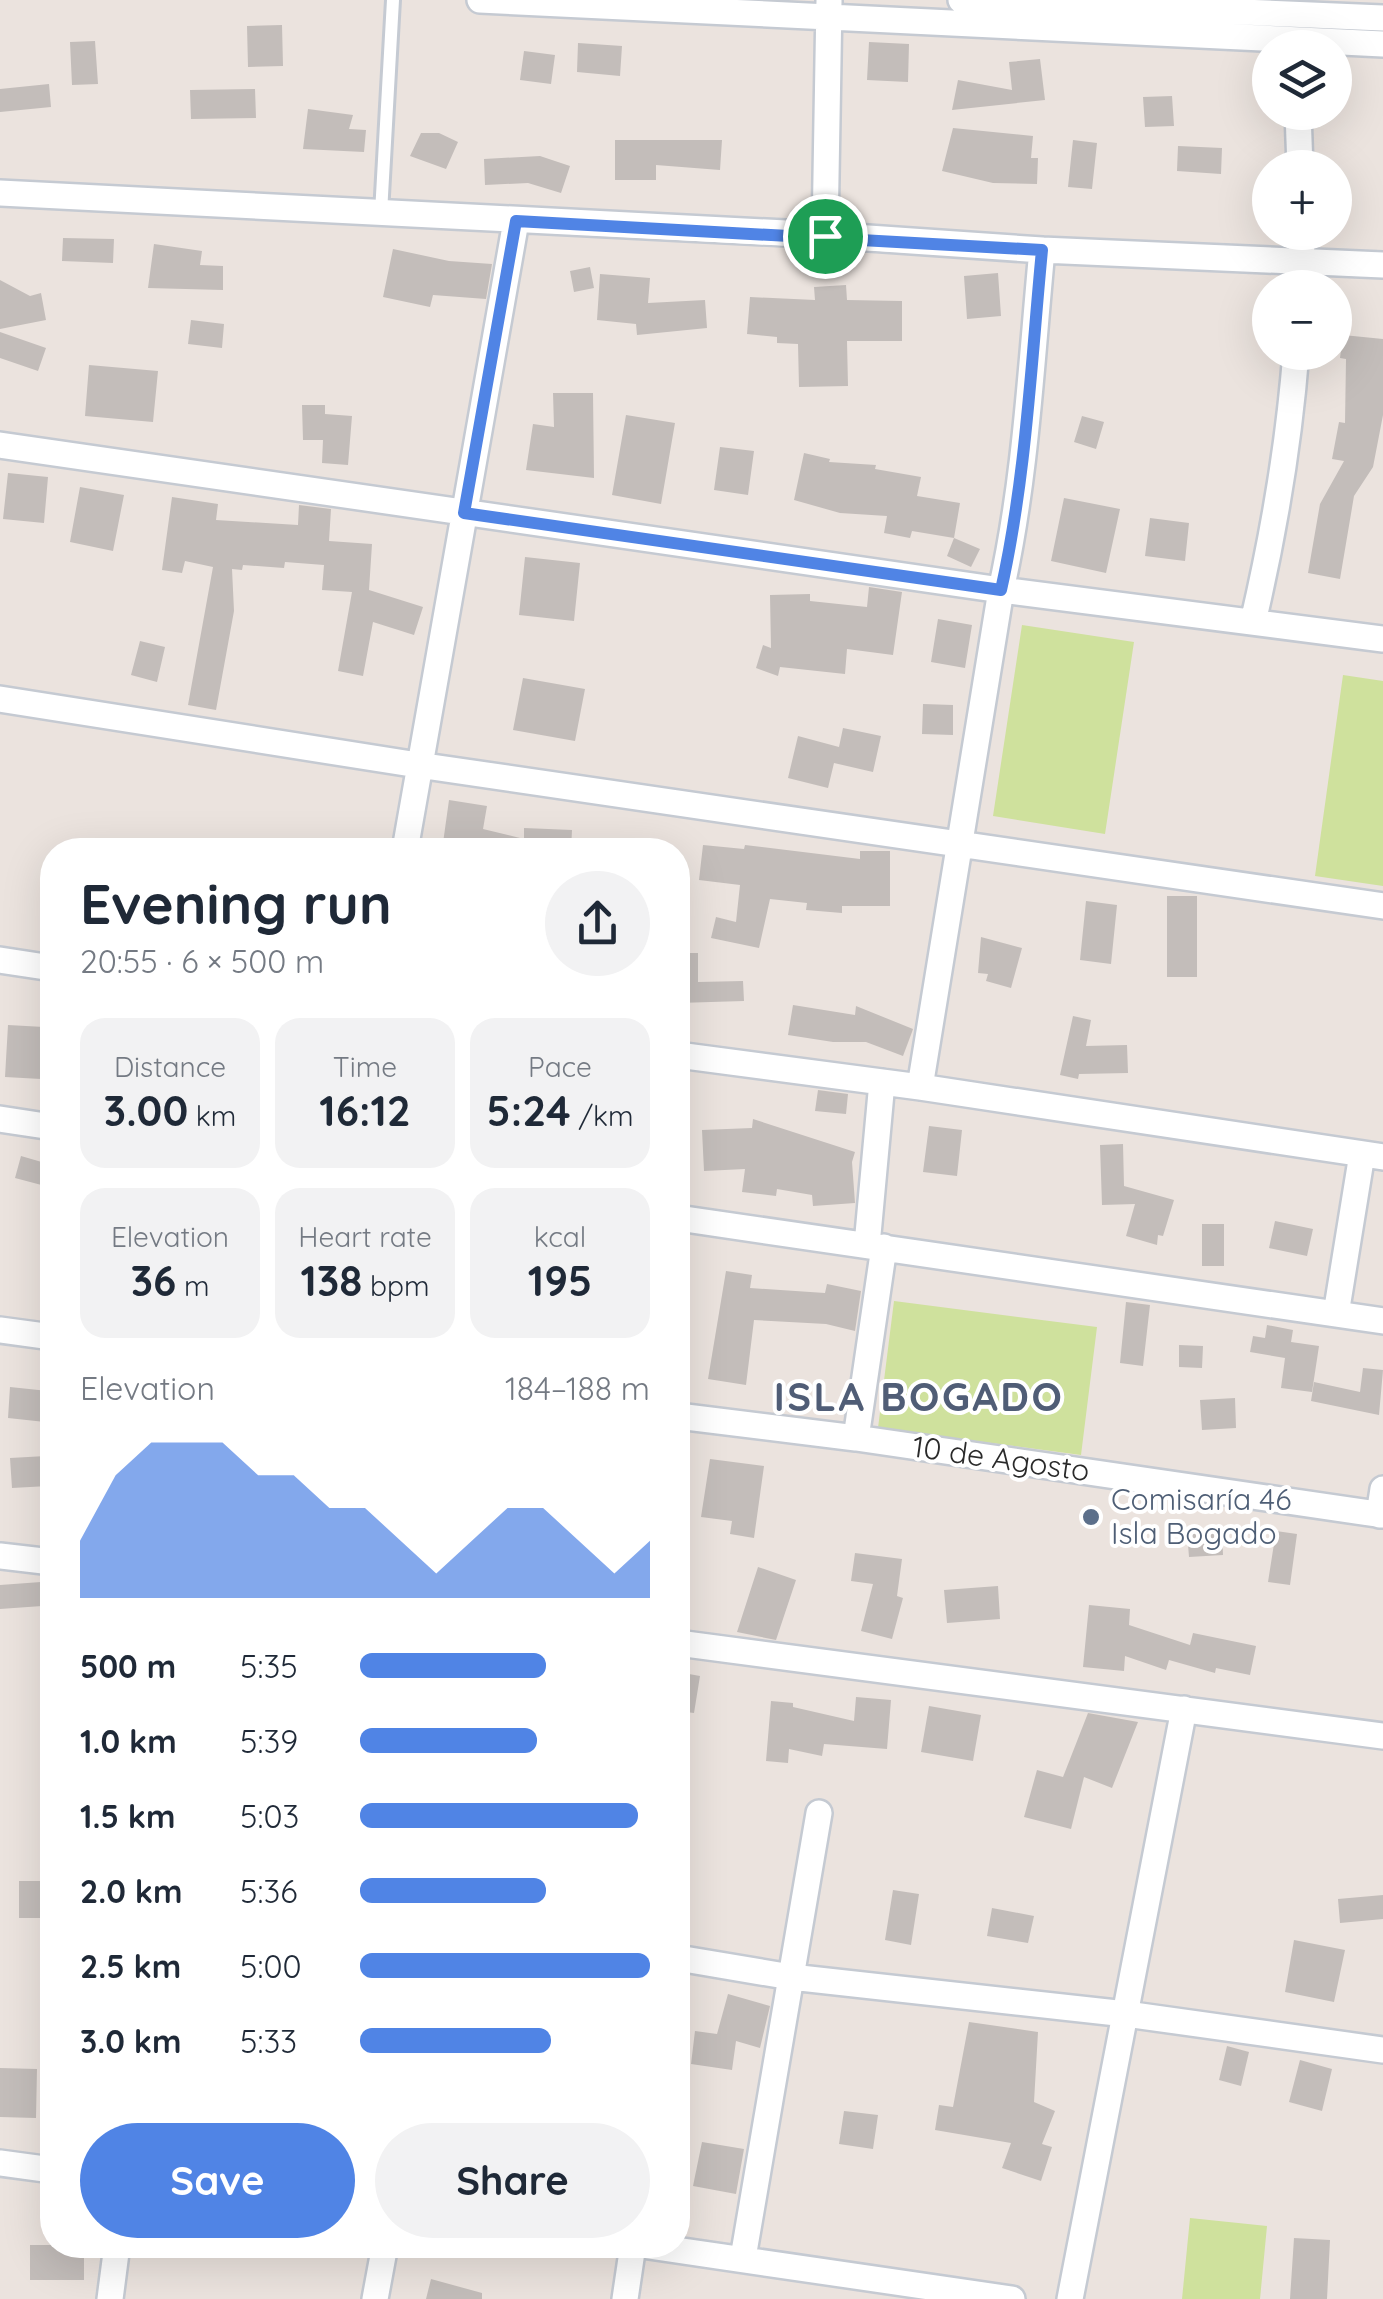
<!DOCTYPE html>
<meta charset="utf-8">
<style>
body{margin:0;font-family:Quicksand,sans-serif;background:#f2f2f3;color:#1f2937;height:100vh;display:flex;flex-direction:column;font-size:38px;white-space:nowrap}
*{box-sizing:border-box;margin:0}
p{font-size:32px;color:#747a83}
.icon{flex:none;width:55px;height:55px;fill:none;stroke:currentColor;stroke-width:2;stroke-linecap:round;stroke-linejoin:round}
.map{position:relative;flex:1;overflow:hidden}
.drawer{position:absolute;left:40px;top:838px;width:650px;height:1420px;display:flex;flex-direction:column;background:#fff;border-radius:40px;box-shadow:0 10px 40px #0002}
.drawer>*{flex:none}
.tools{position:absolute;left:1252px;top:30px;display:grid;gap:20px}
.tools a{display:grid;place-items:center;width:100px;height:100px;border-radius:50%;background:#fff;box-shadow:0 10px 40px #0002;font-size:50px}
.pin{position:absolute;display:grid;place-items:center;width:85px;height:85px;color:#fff;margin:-42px;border:5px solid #fff;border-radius:50%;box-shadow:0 2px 10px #0007}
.round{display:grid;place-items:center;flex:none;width:105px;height:105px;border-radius:52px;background:#f2f2f3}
.overview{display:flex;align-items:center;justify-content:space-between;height:170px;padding:0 40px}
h1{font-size:55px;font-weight:700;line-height:75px}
.metrics{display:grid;grid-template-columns:repeat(3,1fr);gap:15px;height:170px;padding:10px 40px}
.metrics div{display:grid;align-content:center;border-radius:25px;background:#f2f2f3;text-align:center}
.metrics b{font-size:42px;font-weight:700}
.metrics small{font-size:28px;font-weight:400}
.metrics p{font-size:28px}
.chart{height:280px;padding:20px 40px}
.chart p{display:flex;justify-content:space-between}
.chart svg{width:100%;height:180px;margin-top:10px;fill:#5084e5;opacity:.7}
.cta{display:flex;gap:20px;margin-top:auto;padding:20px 40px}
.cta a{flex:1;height:115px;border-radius:60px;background:#5084e5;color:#fff;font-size:40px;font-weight:700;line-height:115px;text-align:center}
.cta a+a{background:#f2f2f3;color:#1f2937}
ul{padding:0 40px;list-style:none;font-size:32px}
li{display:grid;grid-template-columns:160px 120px 1fr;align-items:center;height:75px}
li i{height:25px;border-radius:12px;background:#5084e5}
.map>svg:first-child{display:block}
.pitch{fill:#cfe19d}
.building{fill:#c3bdba}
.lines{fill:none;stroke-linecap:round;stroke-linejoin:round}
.service-casing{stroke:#c5cad2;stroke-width:18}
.minor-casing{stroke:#c5cad2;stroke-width:30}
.service{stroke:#fff;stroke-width:12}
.minor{stroke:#fff;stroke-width:25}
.route-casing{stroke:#fff;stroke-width:20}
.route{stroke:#5084e5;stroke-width:12}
.service-dot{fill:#5c6f8a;stroke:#fff;stroke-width:4}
.labels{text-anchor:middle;stroke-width:8;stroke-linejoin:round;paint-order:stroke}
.street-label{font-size:30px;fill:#2a2a2a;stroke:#fff}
.service-label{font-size:30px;fill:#4e5e75;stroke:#fff;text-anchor:start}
.district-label{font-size:40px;font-weight:bold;letter-spacing:2.5px;fill:#505d76;stroke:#fff}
</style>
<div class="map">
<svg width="1383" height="2299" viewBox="0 0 1383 2299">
<rect width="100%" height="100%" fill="#ebe3de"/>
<!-- pitch -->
<path class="pitch" d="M1022 625 1134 642 1105 834 993 816Z
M1343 675 1383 681V886L1315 876Z
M894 1301 1097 1327 1081 1455 878 1428Z
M1190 2218 1267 2226 1260 2299H1182Z"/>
<!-- building -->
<path class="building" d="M282 25 283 66 248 67 247 26Z
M95 41 98 84 72 85 70 42Z
M869 42 909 44 908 82 867 80Z
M578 43 622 46 620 76 577 72Z
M524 51 555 55 551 84 520 80Z
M1040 59 1045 100 952 110 958 80 1012 90 1009 62Z
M49 84 51 107 0 112V89Z
M255 89 256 118 191 119 190 90Z
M1172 96 1174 126 1145 127 1143 97Z
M308 109 353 115 349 129 366 130 364 152 303 149Z
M953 128 1033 136 1031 158H1038L1037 184 993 183 942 171Z
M421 133H439L458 142 446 169 410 156Z
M615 140H722L720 170 656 165V180H615Z
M1073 140 1097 143 1092 189 1068 187Z
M1178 146 1222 148 1221 174 1177 171Z
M540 156 570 166 561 193 528 183 485 185 484 159Z
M63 238 114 239 113 263 62 261Z
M154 244 202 251 200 265 223 266V290L148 288Z
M393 249 449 261 492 264 486 299 433 295 430 307 383 297Z
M590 267 594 288 574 292 570 271Z
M998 273 1001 316 967 319 964 276Z
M600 274 650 278 648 303 705 300 707 328 637 335 636 324 597 320Z
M0 280 30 296 41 293 46 320 0 329Z
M846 285 847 300 902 301V341H847L848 386 799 387 798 344 777 343V337L747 334 750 297 815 300 814 287Z
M191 320 224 324 222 348 188 344Z
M0 332 46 348 38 371 0 358Z
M1343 335 1383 339V415L1373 467 1354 496 1340 579 1308 573 1320 504 1344 461 1332 459 1339 422 1345 423 1346 359 1340 358Z
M89 365 158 371 153 422 85 416Z
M553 393H593L594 478 526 470 533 424 554 427Z
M302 405H325V414L352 416 348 465 322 463 323 440H303Z
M626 415 675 423 661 504 612 495Z
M1082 416 1104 422 1096 449 1074 442Z
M720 447 754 451 748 495 714 490Z
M804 453 830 459 829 462 876 465 875 469 921 477 917 496 960 503 954 538 912 531 910 538 884 533 887 516 840 513 794 500Z
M8 473 48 477 44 523 3 519Z
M80 487 124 495 113 551 70 542Z
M172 497 218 504 216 520 298 525 299 505 331 509 329 541 372 544 369 590 423 607 414 635 373 622 363 676 338 671 352 592 322 590 324 565 285 562 284 568 243 565 242 570 232 569 234 611 216 710 188 705 213 567 185 561 182 573 162 570Z
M1064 498 1120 509 1106 573 1051 561Z
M1150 518 1189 523 1185 561 1145 556Z
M954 538 980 549 971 567 947 556Z
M525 557 580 563 574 621 519 615Z
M869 587 902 592 893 655 847 649 845 674 780 667 778 676 756 668 763 645 771 648 770 595 810 594V601L867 607Z
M938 619 972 625 965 668 931 662Z
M140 641 165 647 157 682 131 675Z
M523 678 585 689 575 741 513 730Z
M923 704 953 705V735L922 734Z
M843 728 881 736 873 772 834 763 828 788 788 778 798 736 839 747Z
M449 800 487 806 483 829 524 839V828L572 830 571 850H490L443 843Z
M703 845 744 849 745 845 860 859V851H890V906H842V913L806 910 807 903 770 899 759 948 711 938 716 917 736 922 740 885 699 880Z
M1167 896H1197V977H1167Z
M1086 901 1117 905 1111 964 1080 960Z
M981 937 1022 948 1011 988 986 981 988 974 978 973Z
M678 953H698V982L743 981 744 1001 678 1003Z
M793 1005 855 1015 856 1006 913 1029 912 1032 903 1056 866 1042H833L788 1035Z
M1073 1016 1091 1020 1086 1046 1127 1045 1128 1073 1079 1074 1078 1079 1060 1075Z
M8 1025 44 1027 41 1079 5 1077Z
M818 1090 848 1094 846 1114 815 1111Z
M753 1119 855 1152 852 1162 855 1203 813 1206 812 1195 777 1189 776 1196 742 1192 745 1169 704 1171 702 1130 752 1128Z
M929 1126 962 1130 957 1176 923 1172Z
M1123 1144 1124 1186 1174 1200 1163 1236 1158 1235 1157 1245 1126 1236 1135 1204 1102 1205 1100 1145Z
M21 1156 52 1165 49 1187 15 1178Z
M1275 1221 1313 1229 1307 1256 1269 1248Z
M1202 1224H1224V1266H1202Z
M726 1271 752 1275 750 1288 825 1293 827 1284 861 1291 855 1331 826 1324 754 1320 746 1385 708 1379Z
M1126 1302 1150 1305 1143 1366 1120 1363Z
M1267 1325 1293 1330 1291 1342 1319 1346 1312 1392 1281 1388 1285 1358 1250 1352 1253 1336 1265 1338Z
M1179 1345 1203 1346 1202 1368 1179 1367Z
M1363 1368 1383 1370 1379 1415 1311 1401 1314 1382 1360 1392Z
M10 1387 48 1391 45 1422 8 1418Z
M1235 1398 1236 1428 1202 1430 1200 1400Z
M46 1456 48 1486 12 1488 10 1458Z
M710 1459 764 1466 754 1538 730 1534 732 1521 701 1517Z
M1222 1530 1223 1555 1189 1557 1187 1532Z
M1276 1531 1297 1534 1290 1585 1268 1582Z
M855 1553 902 1559 897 1596 903 1598 892 1639 861 1631 873 1584 851 1581Z
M758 1567 796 1580 776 1640 737 1632Z
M41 1582 42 1606 0 1609V1585Z
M998 1586 1000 1619 947 1623 944 1590Z
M1089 1605 1130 1609 1129 1625 1190 1645 1193 1633 1256 1646 1250 1675 1216 1668 1215 1673 1169 1660 1166 1670 1125 1656 1124 1671 1083 1667Z
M678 1672 700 1676 694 1713 678 1711Z
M856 1697 891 1700 887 1749 824 1744 822 1756 789 1749 788 1763 766 1761 771 1701 793 1703V1707L854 1721Z
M929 1706 981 1715 973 1761 921 1752Z
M1088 1713 1138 1722 1112 1788 1084 1777 1071 1829 1024 1817 1037 1770 1063 1777Z
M19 1881H52V1918H19Z
M893 1890 919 1894 911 1945 885 1940Z
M1383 1895V1919L1340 1923 1338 1899Z
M992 1908 1034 1916 1028 1943 987 1936Z
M1294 1940 1345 1950 1334 2002 1285 1992Z
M728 1994 770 2006 760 2048 736 2041 732 2070 691 2064 695 2031 717 2034Z
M969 2022 1038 2032 1034 2102 1055 2111 1042 2144 1052 2147 1041 2181 1002 2168 1011 2143 935 2130 939 2105 953 2107Z
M1227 2046 1249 2052 1241 2086 1219 2080Z
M1300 2060 1332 2069 1322 2111 1289 2102Z
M0 2068 37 2069 36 2118 0 2117Z
M844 2111 878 2115 873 2149 839 2144Z
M702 2142 744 2149 736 2194 693 2186Z
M1294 2238 1330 2240 1327 2299H1290Z
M30 2245H84V2280H30Z
M431 2279 482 2293V2299H426Z"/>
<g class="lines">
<!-- service casing -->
<g class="service-casing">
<path id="service" d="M381 213 393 0"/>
</g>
<!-- minor casing -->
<g class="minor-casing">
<path id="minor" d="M480 0 1383 44
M961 0 1383 18
M1298 112 1300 168
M0 193 825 235 1042 250 1383 265
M825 235 829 1
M1301 288 1302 232
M0 445 1001 590 1383 639
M1253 622C1274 532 1289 444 1296 352
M0 699 418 765 1383 906
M405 850 516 221
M0 960 52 968
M678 1055 920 1087 1383 1157
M920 1087 1001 590C1026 478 1031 364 1042 250
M0 1119 52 1127
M678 1218 1383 1321
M867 1245 882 1082
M1336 1314 1362 1154
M0 1330 52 1337
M678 1416 856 1438 1383 1515
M856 1438 884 1247
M1379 1515 1383 1489
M0 1556 52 1562
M678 1643 1383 1736
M678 1958 791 1977 1126 2014 1383 2050
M0 2163 52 2170
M642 2245 1012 2299
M743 2258 819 1813
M110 2299 117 2245
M375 2299 385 2245
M625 2299 633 2245
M1070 2299 1184 1709"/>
</g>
<!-- service -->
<use href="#service" class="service"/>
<!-- minor -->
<use href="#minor" class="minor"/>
</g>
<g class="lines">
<!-- route casing -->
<g class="route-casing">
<path id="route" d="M516 221 1042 250C1031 364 1026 478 1001 590L464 513Z"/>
</g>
<!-- route -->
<use href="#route" class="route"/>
</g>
<!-- markers -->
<circle class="service-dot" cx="1091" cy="1517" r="10"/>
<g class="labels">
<!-- street labels -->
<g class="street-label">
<text transform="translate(1001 1459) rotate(8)" y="10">10 de Agosto</text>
</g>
<!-- service labels -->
<g class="service-label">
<text x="1111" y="1510">Comisaría 46<tspan x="1111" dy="34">Isla Bogado</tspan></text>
</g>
<!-- district labels -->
<g class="district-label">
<text x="919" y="1411">ISLA BOGADO</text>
</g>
</g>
</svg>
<div class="tools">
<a><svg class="icon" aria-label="layers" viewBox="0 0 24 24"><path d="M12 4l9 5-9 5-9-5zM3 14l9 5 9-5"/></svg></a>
<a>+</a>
<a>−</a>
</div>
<div class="pin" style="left:825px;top:236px;background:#1e9e55"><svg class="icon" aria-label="arrive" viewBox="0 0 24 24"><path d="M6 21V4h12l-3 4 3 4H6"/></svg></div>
<section class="drawer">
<div class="overview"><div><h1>Evening run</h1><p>20:55 · 6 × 500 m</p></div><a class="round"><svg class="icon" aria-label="share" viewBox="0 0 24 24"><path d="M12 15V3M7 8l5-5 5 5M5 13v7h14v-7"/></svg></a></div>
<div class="metrics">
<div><p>Distance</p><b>3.00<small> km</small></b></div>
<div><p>Time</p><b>16:12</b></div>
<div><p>Pace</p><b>5:24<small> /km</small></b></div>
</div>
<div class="metrics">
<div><p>Elevation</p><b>36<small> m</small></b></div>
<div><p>Heart rate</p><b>138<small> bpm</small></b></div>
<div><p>kcal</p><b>195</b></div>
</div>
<div class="chart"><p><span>Elevation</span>184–188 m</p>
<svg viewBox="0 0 160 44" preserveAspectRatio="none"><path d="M0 44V30L10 14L20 6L30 6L40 6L50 14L60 14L70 22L80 22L90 30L100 38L110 30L120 22L130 22L140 30L150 38L160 30V44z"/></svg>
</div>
<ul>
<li><b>500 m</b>5:35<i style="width:64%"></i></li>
<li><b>1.0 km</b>5:39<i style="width:61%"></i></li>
<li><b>1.5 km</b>5:03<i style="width:96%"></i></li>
<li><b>2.0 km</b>5:36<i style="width:64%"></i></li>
<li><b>2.5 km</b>5:00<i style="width:100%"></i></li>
<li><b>3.0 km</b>5:33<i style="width:66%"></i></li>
</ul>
<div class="cta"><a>Save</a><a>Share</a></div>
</section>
</div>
